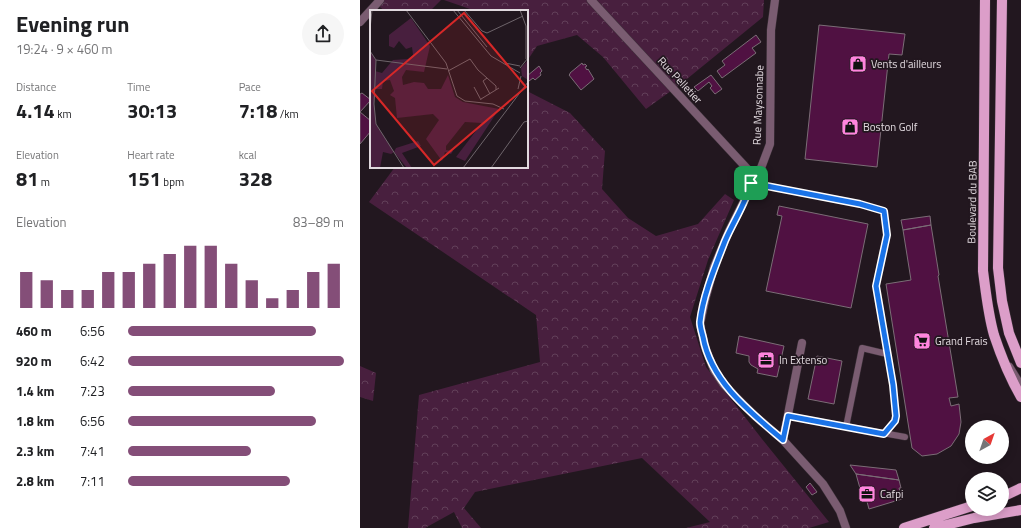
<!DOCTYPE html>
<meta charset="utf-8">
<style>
body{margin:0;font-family:"Titillium Web",sans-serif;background:#f6f6f6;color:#202124;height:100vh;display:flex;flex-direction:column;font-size:15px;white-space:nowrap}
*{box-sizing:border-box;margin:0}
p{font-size:13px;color:#757577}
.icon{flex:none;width:22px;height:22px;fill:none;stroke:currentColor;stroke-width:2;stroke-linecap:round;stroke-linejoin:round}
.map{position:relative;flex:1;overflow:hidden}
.drawer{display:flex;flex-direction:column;background:#fff;width:360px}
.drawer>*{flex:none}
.needle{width:26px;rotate:40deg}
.tools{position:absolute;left:605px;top:420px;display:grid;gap:8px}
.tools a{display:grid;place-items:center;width:44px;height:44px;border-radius:50%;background:#fff;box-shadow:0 2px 10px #0003;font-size:20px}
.pin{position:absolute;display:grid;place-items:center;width:34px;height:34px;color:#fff;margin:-17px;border-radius:8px;box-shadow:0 2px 6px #0006}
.round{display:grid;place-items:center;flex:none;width:42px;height:42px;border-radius:21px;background:#f6f6f6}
.headline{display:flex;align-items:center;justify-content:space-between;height:68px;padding:0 16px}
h1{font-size:22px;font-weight:700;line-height:30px}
.figures{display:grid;grid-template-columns:repeat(3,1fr);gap:6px;height:68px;padding:4px 16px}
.figures div{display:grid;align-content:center}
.figures b{font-size:20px;font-weight:700}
.figures small{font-size:11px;font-weight:400}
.figures p{font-size:11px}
.chart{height:112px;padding:8px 16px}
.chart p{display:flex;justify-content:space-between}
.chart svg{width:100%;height:72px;margin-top:4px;stroke:#844e78;stroke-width:6}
ul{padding:0 16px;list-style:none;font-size:13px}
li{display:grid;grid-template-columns:64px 48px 1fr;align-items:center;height:30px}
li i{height:10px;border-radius:5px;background:#844e78}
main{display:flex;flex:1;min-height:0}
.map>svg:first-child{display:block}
.forest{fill:url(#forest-crowns)}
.building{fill:#501142;stroke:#7b6d76}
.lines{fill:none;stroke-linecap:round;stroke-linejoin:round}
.lane-casing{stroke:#3d323a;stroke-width:7}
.street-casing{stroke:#3d323a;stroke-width:9}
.primary-casing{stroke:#3d323a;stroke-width:11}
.lane{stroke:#7a5c71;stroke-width:6}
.street{stroke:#7a5c71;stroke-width:8}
.primary{stroke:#dc9ec9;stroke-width:10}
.route-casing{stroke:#fff;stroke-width:8}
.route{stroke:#1a73e8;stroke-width:5}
.labels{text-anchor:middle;stroke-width:3.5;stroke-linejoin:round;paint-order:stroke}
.poi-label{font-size:11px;fill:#e1d9de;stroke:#22171f;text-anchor:start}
.street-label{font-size:11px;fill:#e1d9de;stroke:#22171f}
.inset-road{fill:none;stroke:#6e656b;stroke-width:1}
.view{fill:#d62828;fill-opacity:0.15;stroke:#d62828;stroke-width:2}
.inset-edge{fill:none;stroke:#e1d9de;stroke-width:2}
</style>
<main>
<section class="drawer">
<div class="headline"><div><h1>Evening run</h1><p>19:24 · 9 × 460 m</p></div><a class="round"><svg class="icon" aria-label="share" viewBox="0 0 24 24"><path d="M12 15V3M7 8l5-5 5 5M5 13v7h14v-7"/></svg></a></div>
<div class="figures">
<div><p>Distance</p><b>4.14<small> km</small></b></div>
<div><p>Time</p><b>30:13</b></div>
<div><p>Pace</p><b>7:18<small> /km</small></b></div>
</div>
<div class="figures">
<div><p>Elevation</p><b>81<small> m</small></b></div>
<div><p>Heart rate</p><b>151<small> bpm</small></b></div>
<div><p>kcal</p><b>328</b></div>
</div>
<div class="chart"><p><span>Elevation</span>83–89 m</p>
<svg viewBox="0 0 160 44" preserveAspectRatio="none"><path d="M5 44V22M15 44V27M25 44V33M35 44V33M45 44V22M55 44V22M65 44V17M75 44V11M85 44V6M95 44V6M105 44V17M115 44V27M125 44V38M135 44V33M145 44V22M155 44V17"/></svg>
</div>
<ul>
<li><b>460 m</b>6:56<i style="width:87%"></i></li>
<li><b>920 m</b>6:42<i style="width:100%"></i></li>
<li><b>1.4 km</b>7:23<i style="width:68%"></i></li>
<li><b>1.8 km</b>6:56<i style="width:87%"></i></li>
<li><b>2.3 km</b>7:41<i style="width:57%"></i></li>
<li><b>2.8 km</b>7:11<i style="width:75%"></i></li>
</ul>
</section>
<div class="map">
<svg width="661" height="528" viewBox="0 0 661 528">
<defs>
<pattern id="forest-crowns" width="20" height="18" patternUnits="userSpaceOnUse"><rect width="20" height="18" fill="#481f3e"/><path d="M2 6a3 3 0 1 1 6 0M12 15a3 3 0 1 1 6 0" fill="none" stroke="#623f59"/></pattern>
</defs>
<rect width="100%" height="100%" fill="#22171f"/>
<!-- forest -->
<path class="forest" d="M20 0H81L70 11H25L16 4Z
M84 0H404L403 17 322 83 286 109 243 57 217 35 177 46 167 61V11H111L110 9Z
M167 91 210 113 245 151 242 189 268 218 296 236 338 224 365 194 374 200 348 260 330 317 346 367 402 439 469 522 449 528H326L350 522 282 458 115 492 104 508 121 528H102L94 512 65 528H48L59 395 180 362 176 315 9 202 35 167H167Z
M0 366 16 373 13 401 0 397Z"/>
<!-- building -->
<path class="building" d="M459 25 545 34 542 55 529 54 517 167 445 159Z
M396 35 401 42 392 48 396 53 362 78 357 71 365 65 362 61Z
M222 63 223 65 225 64 227 66 225 67 227 70 228 69 234 79 221 90 209 75 210 74V73Z
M179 66 182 71 180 73 181 75 175 80 173 78 169 81 167 76Z
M351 75 362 89 355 94 350 88 352 86 349 82 338 91 334 87Z
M2 93 11 100 0 112 11 121V131L0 144V94Z
M419 206 508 224 491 308 406 291 422 216 417 215Z
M570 216 571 225 543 230 541 220Z
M571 225 579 275 578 276 598 397 589 398 591 406 599 404 601 422 599 434 591 446 577 454 562 456 552 448 526 284 551 280 543 230Z
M379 336 424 346 417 377 397 373 398 369 391 365 389 362V356L376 353Z
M457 356 482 361 474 404 448 399Z
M490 465 536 470 539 480 496 474Z
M496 474 539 480 541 488H539L542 499 509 509 506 498 503 499Z
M450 483 457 492 452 495 446 487Z"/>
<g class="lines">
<!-- lane casing -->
<g class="lane-casing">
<path id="lane" d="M391 183 500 204 524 211 527 235 516 286 533 385 536 416 535 421 524 434
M650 366 661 384
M428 416 545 437
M486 427 502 348 527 354"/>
</g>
<!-- street casing -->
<g class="street-casing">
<path id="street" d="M231 0 393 175
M415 0 411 30 410 144 401 168 393 175 389 191 369 231 354 267 345 300 340 324 345 347 354 370 364 385 395 416 423 440 463 484 480 511 486 528
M0 22 20 0
M423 440 442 343"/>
</g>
<!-- primary casing -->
<g class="primary-casing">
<path id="primary" d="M625 0 623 271C626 293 628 314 634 335 641 356 650 378 661 397
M642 0 638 268 642 301 649 333 661 363
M642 497 661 488
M544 528 612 506
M574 528 614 518 661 510"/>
</g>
<!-- lane -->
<use href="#lane" class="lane"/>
<!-- street -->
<use href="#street" class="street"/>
<!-- primary -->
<use href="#primary" class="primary"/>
</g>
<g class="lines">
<!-- route casing -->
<g class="route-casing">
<path id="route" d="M391 183 500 204 524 211 527 235 516 286 533 385 536 416 535 421 524 434 428 416 423 440C390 412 351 382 343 337 342 333 340 327 340 322 343 295 355 267 365 241 373 222 386 203 391 183Z"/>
</g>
<!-- route -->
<use href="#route" class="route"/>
</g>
<!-- icons -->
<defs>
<g id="shop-square" transform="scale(0.9)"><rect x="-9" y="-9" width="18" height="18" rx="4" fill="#ff85de" stroke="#22171f"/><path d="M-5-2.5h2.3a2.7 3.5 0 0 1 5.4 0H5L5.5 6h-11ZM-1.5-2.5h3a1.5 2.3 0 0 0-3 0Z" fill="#111"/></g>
<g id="supermarket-square" transform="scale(0.9)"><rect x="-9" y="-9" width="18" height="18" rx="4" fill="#ff85de" stroke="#22171f"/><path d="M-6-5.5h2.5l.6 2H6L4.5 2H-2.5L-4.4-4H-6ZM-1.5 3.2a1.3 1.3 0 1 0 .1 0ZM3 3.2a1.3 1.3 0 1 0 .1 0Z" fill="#111"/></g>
<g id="office-square" transform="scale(0.9)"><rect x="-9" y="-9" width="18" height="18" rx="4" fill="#ff85de" stroke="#22171f"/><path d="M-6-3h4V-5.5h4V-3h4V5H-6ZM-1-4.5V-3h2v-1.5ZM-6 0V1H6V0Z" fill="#111"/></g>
</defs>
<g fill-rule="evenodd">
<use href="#shop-square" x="498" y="64"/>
<use href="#shop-square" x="490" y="127"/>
<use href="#supermarket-square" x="562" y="341"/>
<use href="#office-square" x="406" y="360"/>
<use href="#office-square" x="507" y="494"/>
</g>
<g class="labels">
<!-- poi labels -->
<g class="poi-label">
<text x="511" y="68">Vents d'ailleurs</text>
<text x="503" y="131">Boston Golf</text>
<text x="575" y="345">Grand Frais</text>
<text x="419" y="364">In Extenso</text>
<text x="520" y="498">Cafpi</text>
</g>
<!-- street labels -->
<g class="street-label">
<text transform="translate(320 80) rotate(47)" y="4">Rue Pelletier</text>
<text transform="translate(398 105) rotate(-88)" y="4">Rue Maysonnabe</text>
<text transform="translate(612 202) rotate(-89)" y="4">Boulevard du BAB</text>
</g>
</g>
<!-- overview -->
<g transform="translate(10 10)">
<rect width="158" height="158" fill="#22171f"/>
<path d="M158 50V70L152 66 151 58Z" fill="#481f3e"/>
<path d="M41 8 60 36 54 62 36 60 32 67 33 75 44 72 54 73 58 79H71L78 65 85 87 93 92 129 99 95 151 86 147 112 113 95 112 76 136V140L83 141 81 144 75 142 72 151 56 129 69 110 63 104 27 108 25 88 20 85 24 81 20 70 13 71 12 79H4L5 61 12 63 23 50 38 49 43 45 42 37 36 39 29 31 24 38 19 36V25ZM48 131 51 136 32 143 42 158H37L24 142 26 138Z" fill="#481f3e"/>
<path d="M0 41 6 50 4 94 6 114 24 142 21 144 13 142 10 158H0Z" fill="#481f3e"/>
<path class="inset-road" d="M36 0 76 53 87 86 95 91 123 94 134 99M83 0 121 46 150 63M87 0 117 37M94 0 112 21 117 23 153 6M150 0 156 16V49M0 19 2 0M0 41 6 50 4 94 6 114 34 158M6 50 77 59M135 53 150 56M150 58 158 48M78 61 100 49 108 60 126 76V80M117 68 113 71 120 84M104 77 111 90M148 79 151 66M111 89 129 78M93 158 158 72M121 158 154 112 158 111"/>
<path class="view" d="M94 3 156 77 64 155 2 81Z"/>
<rect width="158" height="158" class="inset-edge"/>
</g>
</svg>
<div class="tools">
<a><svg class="needle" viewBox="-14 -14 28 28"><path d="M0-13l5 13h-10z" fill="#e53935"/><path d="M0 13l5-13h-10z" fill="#757577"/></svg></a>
<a><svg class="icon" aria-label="layers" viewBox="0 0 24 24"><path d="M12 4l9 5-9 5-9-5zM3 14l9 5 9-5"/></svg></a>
</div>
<div class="pin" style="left:391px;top:183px;background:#1e9e55"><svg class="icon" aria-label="arrive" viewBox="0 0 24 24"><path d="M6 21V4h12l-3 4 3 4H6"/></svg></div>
</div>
</main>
